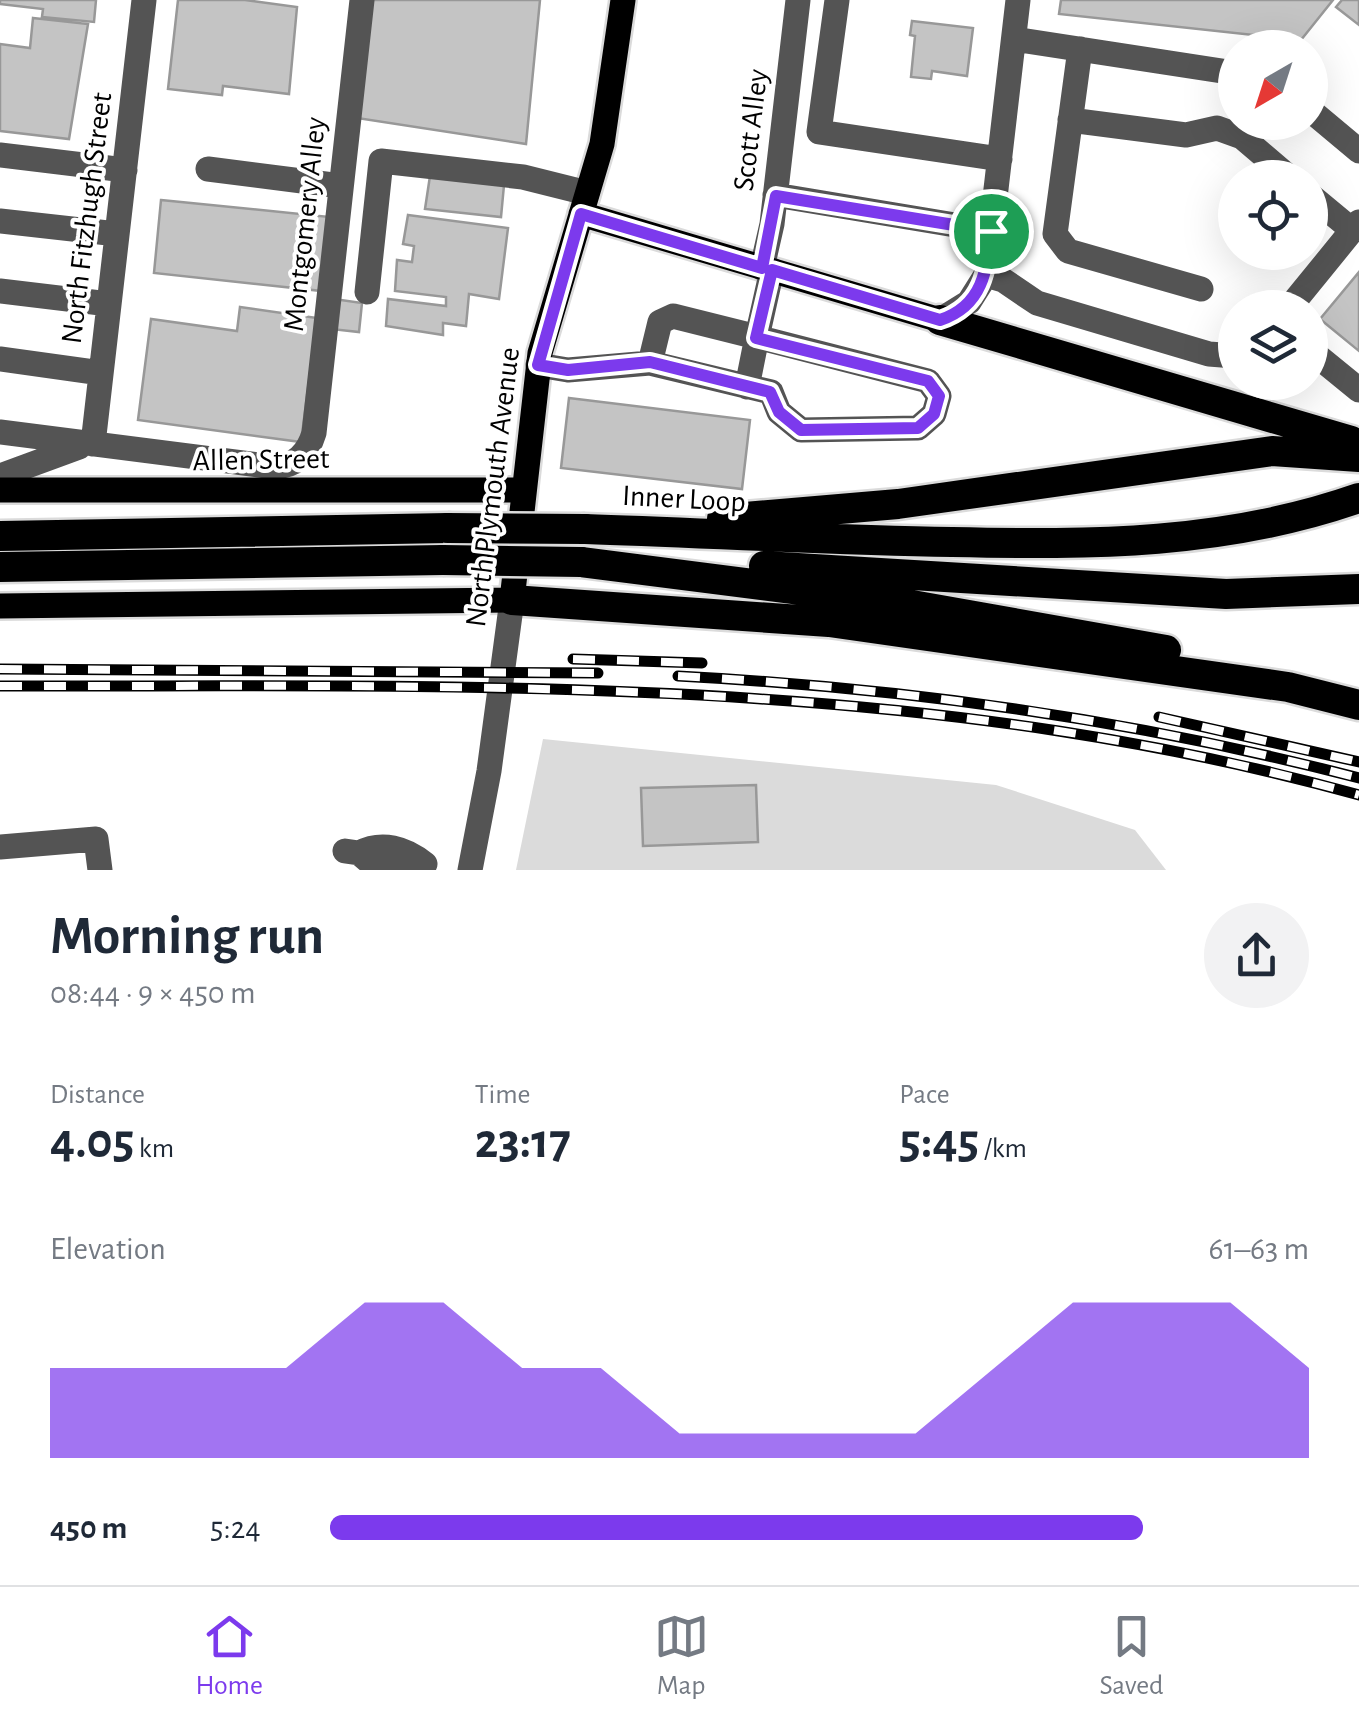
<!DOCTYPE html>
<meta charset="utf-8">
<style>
body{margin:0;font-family:"Alegreya Sans",sans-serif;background:#f2f2f3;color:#1f2937;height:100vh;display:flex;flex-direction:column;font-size:38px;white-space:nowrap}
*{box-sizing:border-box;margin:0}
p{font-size:32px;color:#747a83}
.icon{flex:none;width:55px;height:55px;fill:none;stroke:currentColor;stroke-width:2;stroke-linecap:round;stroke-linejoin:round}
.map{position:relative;height:870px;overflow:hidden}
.sheet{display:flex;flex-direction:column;background:#fff;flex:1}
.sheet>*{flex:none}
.needle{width:65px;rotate:219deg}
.buttons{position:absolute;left:1218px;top:30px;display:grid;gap:20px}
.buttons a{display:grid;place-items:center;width:110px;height:110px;border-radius:50%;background:#fff;box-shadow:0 10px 40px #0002;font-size:50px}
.pin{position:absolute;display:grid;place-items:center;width:85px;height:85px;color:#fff;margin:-42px;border:5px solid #fff;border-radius:50%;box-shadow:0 2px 10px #0007}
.round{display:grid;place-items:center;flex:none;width:105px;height:105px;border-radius:52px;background:#f2f2f3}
.overview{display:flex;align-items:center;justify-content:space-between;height:170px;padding:0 50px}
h1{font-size:55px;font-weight:600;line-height:75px}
.figures{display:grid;grid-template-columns:repeat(3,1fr);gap:15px;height:170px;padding:10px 50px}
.figures div{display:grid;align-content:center}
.figures b{font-size:50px;font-weight:600}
.figures small{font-size:28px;font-weight:400}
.figures p{font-size:28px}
.chart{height:280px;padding:20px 50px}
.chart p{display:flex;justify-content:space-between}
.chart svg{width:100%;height:180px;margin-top:10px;fill:#7c3aed;opacity:.7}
ul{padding:0 50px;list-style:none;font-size:32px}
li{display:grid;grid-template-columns:160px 120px 1fr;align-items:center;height:75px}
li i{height:25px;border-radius:12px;background:#7c3aed}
.dock{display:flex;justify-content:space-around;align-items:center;height:140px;border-top:2px solid #e0e1e3;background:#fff;font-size:28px;color:#747a83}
.dock a{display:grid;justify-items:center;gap:5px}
.dock .selected{color:#7c3aed}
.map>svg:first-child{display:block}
.green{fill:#dbdbdb}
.building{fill:#c4c4c4;stroke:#989898;stroke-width:2.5}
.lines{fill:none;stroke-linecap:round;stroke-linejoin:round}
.major-casing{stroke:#dbdbdb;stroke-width:30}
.highway-casing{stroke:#dbdbdb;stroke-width:35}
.minor{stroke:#545454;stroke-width:25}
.major{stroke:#000;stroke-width:25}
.highway{stroke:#000;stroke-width:30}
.rail-casing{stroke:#000;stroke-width:11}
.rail{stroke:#fff;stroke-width:8;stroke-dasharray:22;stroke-linecap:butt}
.highway-bridge-casing{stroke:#dbdbdb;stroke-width:35;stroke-linecap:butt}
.highway-bridge{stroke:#000;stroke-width:30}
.route-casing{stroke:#fff;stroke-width:20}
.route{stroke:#7c3aed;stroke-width:12}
.labels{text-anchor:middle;stroke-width:8;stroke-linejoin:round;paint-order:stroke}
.street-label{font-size:30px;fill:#000;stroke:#fff}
</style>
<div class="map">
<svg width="1359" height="870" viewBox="0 0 1359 870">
<rect width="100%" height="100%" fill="#fff"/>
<!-- green -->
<path class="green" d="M543 739 996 785 1135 830 1166 870H516Z"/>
<!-- building -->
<path class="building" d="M0 0H96L94 22 42 17 43 9 0 4Z
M178 0H245L297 7 289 94 223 86 222 95 168 89Z
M369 0H540L526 144 357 118Z
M1061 0H1333L1301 40 1059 14Z
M1342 0H1359V25L1336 7Z
M33 18 88 24 69 139 0 131V44L30 48Z
M912 21 973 28 967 76 932 71 931 79 911 77 915 36 910 35Z
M430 176 504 185 501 217 425 209Z
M161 200 330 217 322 291 154 273Z
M408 215 508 228 499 299 469 294 466 326 443 323V335L386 326 388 299 446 306V297L395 291 397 260 412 262 414 246 403 244Z
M1359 272V351L1320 319Z
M334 299 362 303 359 332 331 329Z
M240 307 317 318 301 442 138 420 151 319 237 331Z
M569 398 750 420 742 489 561 468Z
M756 785 758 842 643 846 641 788Z"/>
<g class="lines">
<!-- major casing -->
<g class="major-casing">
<path id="major" d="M581 214 940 320
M0 490H522
M0 606 512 600 540 353 602 144 623 0"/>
</g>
<!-- highway casing -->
<g class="highway-casing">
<path id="highway" d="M940 320 1351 441
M722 519 898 504 1272 451 1359 457
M585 529C707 533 829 540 952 542 1092 545 1225 545 1359 498
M0 536 448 528
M581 562 895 602 1166 650
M764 566 1226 594 1359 589
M0 567 443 560
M512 600 829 622 1288 687 1359 705"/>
</g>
<!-- minor -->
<path class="minor" d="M837 0 819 132 1000 159
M1014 39 1235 73
M1080 49 1055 234 1068 251 1201 289
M1310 110 1359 151
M1070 120 1186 135 1217 128 1242 137 1290 178
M0 155 125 170
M208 169 341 186
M775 195 991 231
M1310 195 1352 230
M0 221 117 234
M762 268 772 224 798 0
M986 275 1003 280 1037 303 1209 354 1235 356
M0 291 109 304
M367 292 381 161 523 177 587 193
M1289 308 1359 222
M940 320 969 302 986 275 1018 0
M1310 350 1359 390
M0 359 101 373
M538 365 568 370 650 363
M747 387 757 337 673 316 660 322 650 363 771 392 779 412 801 430 918 428 934 414 939 396 928 381 757 337 772 270
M0 432 275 467C296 466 308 453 314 433L362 0
M93 444 144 0
M0 476 79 447
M0 847 96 839 100 870
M345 851 359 853 372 864 407 870
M359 853C382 841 405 848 425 864
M470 870 489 771 512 600"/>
<!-- major -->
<use href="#major" class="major"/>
<!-- highway -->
<use href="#highway" class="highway"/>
<!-- rail casing -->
<g class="rail-casing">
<path id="rail" d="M573 659 702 663
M0 669 598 673
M678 676C908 688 1136 720 1359 778
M0 686C456 687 915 671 1359 795
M1159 717 1359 762"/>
</g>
<!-- rail -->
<use href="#rail" class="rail"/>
<!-- highway-bridge casing -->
<g class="highway-bridge-casing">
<path id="highway-bridge" d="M448 528 585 529
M443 560 581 562"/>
</g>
<!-- highway-bridge -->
<use href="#highway-bridge" class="highway-bridge"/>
</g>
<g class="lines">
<!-- route casing -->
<g class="route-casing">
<path id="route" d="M776 196 991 231C987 270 983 306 940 320L772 270 756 338 928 381 939 396 934 414 918 428 801 430 779 412 770 392 650 362 568 370 538 365 581 214 762 268Z"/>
</g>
<!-- route -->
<use href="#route" class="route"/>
</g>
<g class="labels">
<!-- street labels -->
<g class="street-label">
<text transform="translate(750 130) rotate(-83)" y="10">Scott Alley</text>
<text transform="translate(86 218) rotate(-83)" y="10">North Fitzhugh Street</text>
<text transform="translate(304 224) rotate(-84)" y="10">Montgomery Alley</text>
<text transform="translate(261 459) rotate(-1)" y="10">Allen Street</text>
<text transform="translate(492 487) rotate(-83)" y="10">North Plymouth Avenue</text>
<text transform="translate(684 498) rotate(3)" y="10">Inner Loop</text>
</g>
</g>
</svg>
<div class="buttons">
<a><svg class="needle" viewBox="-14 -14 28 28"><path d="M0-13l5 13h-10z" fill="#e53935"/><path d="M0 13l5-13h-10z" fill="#747a83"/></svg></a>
<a><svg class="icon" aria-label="locate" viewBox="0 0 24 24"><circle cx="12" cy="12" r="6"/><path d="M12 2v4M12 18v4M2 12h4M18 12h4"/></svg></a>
<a><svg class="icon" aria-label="layers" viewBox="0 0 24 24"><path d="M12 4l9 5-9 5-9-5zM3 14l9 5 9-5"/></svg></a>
</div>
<div class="pin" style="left:991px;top:231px;background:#1e9e55"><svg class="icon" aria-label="arrive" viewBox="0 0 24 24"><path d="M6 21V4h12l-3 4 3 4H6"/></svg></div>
</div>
<section class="sheet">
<div class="overview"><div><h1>Morning run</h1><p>08:44 · 9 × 450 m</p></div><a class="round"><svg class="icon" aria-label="share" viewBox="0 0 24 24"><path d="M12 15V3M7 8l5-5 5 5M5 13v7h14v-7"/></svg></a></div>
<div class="figures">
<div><p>Distance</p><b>4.05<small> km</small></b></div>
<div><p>Time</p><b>23:17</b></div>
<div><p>Pace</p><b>5:45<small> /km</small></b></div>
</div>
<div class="chart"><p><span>Elevation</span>61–63 m</p>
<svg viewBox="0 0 160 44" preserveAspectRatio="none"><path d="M0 44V22L10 22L20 22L30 22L40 6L50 6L60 22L70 22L80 38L90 38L100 38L110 38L120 22L130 6L140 6L150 6L160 22V44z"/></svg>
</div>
<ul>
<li><b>450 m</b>5:24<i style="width:83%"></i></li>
</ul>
</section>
<nav class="dock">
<a class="selected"><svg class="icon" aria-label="home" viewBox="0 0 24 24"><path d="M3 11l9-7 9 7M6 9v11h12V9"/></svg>Home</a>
<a><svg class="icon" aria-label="map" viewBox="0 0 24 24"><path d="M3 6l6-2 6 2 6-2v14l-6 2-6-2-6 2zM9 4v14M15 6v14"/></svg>Map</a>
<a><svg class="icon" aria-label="saved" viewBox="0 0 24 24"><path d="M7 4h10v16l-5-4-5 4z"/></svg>Saved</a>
</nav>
